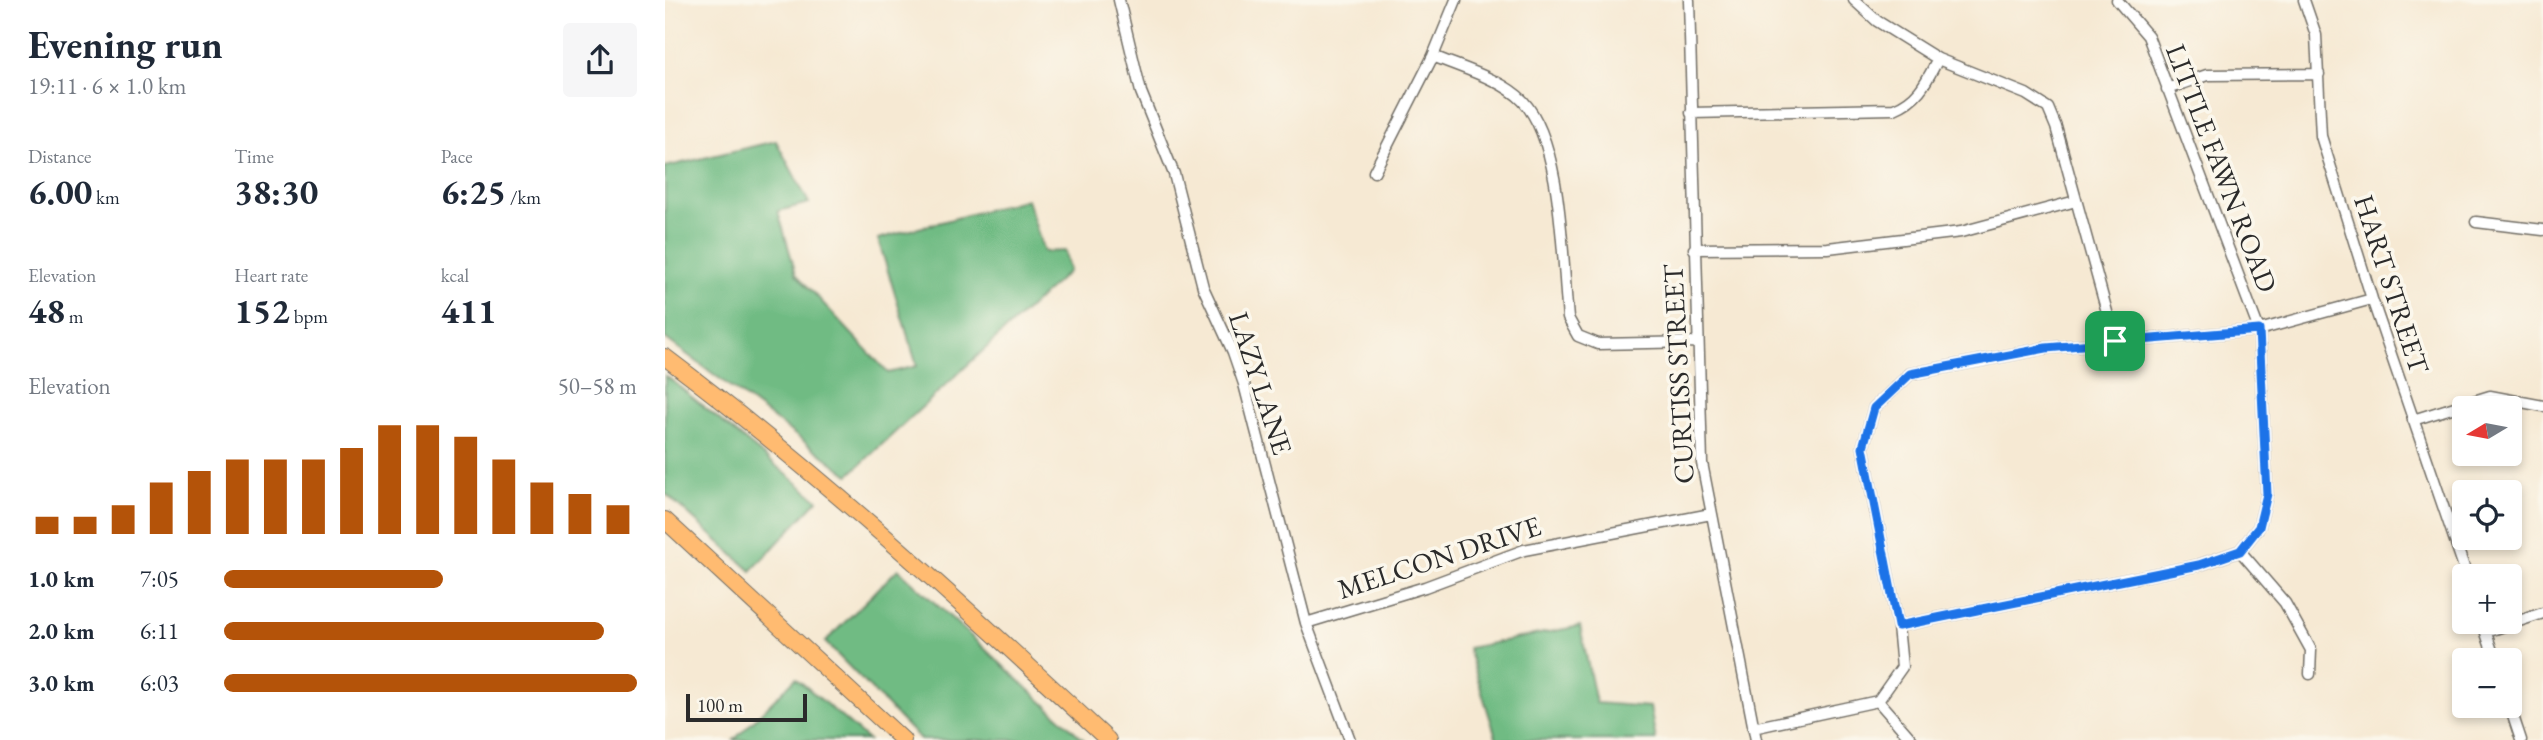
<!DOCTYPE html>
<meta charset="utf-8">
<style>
body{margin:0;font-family:"EB Garamond",serif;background:#f6f6f7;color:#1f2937;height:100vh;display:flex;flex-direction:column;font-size:26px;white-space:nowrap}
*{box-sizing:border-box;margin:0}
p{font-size:23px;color:#747a83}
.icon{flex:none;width:38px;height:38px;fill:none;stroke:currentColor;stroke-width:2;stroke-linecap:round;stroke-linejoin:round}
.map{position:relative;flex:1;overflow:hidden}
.side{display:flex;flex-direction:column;background:#fff;width:665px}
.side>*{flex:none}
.needle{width:46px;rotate:260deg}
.fabs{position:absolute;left:1787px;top:396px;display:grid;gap:14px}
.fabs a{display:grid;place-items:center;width:70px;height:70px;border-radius:7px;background:#fff;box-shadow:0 4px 10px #0003;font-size:35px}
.scale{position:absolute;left:21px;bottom:18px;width:121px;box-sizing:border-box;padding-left:7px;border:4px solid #2b2b2b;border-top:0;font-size:19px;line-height:24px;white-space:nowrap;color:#2b2b2b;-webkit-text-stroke:5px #fbf7ec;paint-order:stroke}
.pin{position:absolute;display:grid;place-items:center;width:60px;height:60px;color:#fff;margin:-30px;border-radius:14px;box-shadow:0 4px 10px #0006}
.round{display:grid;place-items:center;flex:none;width:74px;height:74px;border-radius:7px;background:#f6f6f7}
.headline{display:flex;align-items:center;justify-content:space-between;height:119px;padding:0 28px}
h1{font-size:38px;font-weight:700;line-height:52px}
.stats{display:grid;grid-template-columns:repeat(3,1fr);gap:10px;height:119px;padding:7px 28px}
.stats div{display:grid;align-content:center}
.stats b{font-size:35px;font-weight:700}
.stats small{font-size:19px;font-weight:400}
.stats p{font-size:19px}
.chart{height:196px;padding:14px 28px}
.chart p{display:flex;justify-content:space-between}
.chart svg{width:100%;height:126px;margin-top:7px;stroke:#b45309;stroke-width:6}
ul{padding:0 28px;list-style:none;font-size:23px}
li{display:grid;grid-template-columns:112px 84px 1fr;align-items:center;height:52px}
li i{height:18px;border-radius:9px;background:#b45309}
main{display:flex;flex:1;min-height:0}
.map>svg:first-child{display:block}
.forest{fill:#70bb83;stroke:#4e7357;stroke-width:2}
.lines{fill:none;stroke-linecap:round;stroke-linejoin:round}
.minor-casing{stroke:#726e66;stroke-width:13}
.highway-casing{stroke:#726e66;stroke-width:18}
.minor{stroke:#fff;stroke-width:10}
.highway{stroke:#ffbb71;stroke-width:16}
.route-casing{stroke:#fff;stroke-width:14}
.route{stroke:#1a73e8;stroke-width:9}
.labels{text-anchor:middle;stroke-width:7;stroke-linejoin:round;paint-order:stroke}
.street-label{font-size:28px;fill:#2b2b2b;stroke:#fbf7ec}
</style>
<main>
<section class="side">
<div class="headline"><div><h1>Evening run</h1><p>19:11 · 6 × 1.0 km</p></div><a class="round"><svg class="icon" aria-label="share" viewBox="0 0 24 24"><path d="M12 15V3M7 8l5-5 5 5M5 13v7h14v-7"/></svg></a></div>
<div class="stats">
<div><p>Distance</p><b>6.00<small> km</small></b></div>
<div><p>Time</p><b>38:30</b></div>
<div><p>Pace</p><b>6:25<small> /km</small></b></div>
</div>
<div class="stats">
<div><p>Elevation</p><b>48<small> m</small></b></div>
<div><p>Heart rate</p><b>152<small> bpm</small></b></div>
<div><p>kcal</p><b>411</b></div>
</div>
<div class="chart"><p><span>Elevation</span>50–58 m</p>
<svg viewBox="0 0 160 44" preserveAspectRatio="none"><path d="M5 44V38M15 44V38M25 44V34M35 44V26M45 44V22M55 44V18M65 44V18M75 44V18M85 44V14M95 44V6M105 44V6M115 44V10M125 44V18M135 44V26M145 44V30M155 44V34"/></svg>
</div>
<ul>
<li><b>1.0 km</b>7:05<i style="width:53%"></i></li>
<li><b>2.0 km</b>6:11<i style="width:92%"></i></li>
<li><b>3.0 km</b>6:03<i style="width:100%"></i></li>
</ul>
</section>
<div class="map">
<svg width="1878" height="740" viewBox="0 0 1878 740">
<rect width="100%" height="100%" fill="#fbf7ec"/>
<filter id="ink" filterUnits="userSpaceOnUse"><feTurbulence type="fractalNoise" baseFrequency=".0143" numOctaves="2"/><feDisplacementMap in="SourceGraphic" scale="14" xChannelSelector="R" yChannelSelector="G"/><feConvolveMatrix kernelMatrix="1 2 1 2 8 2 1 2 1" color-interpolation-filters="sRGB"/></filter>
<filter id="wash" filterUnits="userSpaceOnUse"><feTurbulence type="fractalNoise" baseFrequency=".00686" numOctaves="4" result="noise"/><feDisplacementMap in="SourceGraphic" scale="28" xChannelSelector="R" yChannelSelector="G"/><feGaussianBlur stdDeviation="1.57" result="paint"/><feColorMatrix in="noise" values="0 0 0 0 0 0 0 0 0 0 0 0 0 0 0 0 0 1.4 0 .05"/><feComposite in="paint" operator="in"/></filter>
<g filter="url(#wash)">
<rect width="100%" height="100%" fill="#f6e9d3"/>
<!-- forest -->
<path class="forest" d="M111 141 144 203 113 211 131 274 223 373 252 366 213 239 362 199 379 252 400 251 404 271 184 475 0 338V167Z
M0 375 153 500 86 571 0 493Z
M233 569 419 740H256L160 642Z
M915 626 931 703 985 707 991 740H832L803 648Z
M131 678 203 740H69Z"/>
</g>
<g filter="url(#ink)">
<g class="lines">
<!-- minor casing -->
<g class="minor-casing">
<path id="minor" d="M454 0 476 92 509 174 538 287 568 352 579 384 641 623 685 740
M1024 0 1037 463 1091 740
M1189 0 1212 21 1273 59 1361 94 1383 108 1391 127 1450 341
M1639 0 1651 35 1656 136 1707 299 1802 576
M768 56C796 68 837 79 858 101 898 144 897 260 903 318L913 336 933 344 1032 342
M1502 89 1542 75 1654 74
M1026 113 1229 109C1254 99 1261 82 1273 59
M709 172 768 56 791 0
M1811 222 1878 230
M1029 249 1163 248 1296 232 1411 201
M1748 420 1825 396 1878 406
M1575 551 1620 603 1646 650 1645 674
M1817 621 1830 660
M641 623 760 587 859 550 1046 514
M1233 626 1534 565 1575 551 1594 527 1602 494 1594 330 1483 36 1452 0
M1821 632 1878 613
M1213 701 1247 740
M1844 704 1856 740
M1088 728 1213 701 1237 667 1233 626 1198 447 1209 408 1245 374 1381 348 1594 330 1707 299"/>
</g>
<!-- highway casing -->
<g class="highway-casing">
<path id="highway" d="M0 357C157 475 300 606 443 740
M0 520 238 740"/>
</g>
<!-- minor -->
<use href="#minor" class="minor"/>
<!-- highway -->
<use href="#highway" class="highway"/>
</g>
</g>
<g class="lines" filter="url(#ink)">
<!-- route casing -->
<g class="route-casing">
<path id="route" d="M1594 330 1602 494 1594 527 1575 551 1534 565 1233 626 1198 447 1209 408 1245 374 1381 348Z"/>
</g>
<!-- route -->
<use href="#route" class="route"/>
</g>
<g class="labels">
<!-- street labels -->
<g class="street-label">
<text transform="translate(1557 168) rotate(69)" y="10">LITTLE FAWN ROAD</text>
<text transform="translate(1727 284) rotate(72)" y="10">HART STREET</text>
<text transform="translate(1013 374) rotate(-93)" y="10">CURTISS STREET</text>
<text transform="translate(596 383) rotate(72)" y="10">LAZY LANE</text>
<text transform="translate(774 557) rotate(-18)" y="10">MELCON DRIVE</text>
</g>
</g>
</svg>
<div class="fabs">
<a><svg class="needle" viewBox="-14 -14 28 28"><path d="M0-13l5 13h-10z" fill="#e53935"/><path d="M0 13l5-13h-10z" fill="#747a83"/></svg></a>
<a><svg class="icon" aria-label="locate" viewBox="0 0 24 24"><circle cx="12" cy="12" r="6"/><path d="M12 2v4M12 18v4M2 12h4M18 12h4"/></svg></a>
<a>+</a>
<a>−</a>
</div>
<div class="scale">100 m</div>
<div class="pin" style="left:1450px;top:341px;background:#1e9e55"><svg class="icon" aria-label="arrive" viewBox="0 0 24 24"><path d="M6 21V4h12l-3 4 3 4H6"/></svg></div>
</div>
</main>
